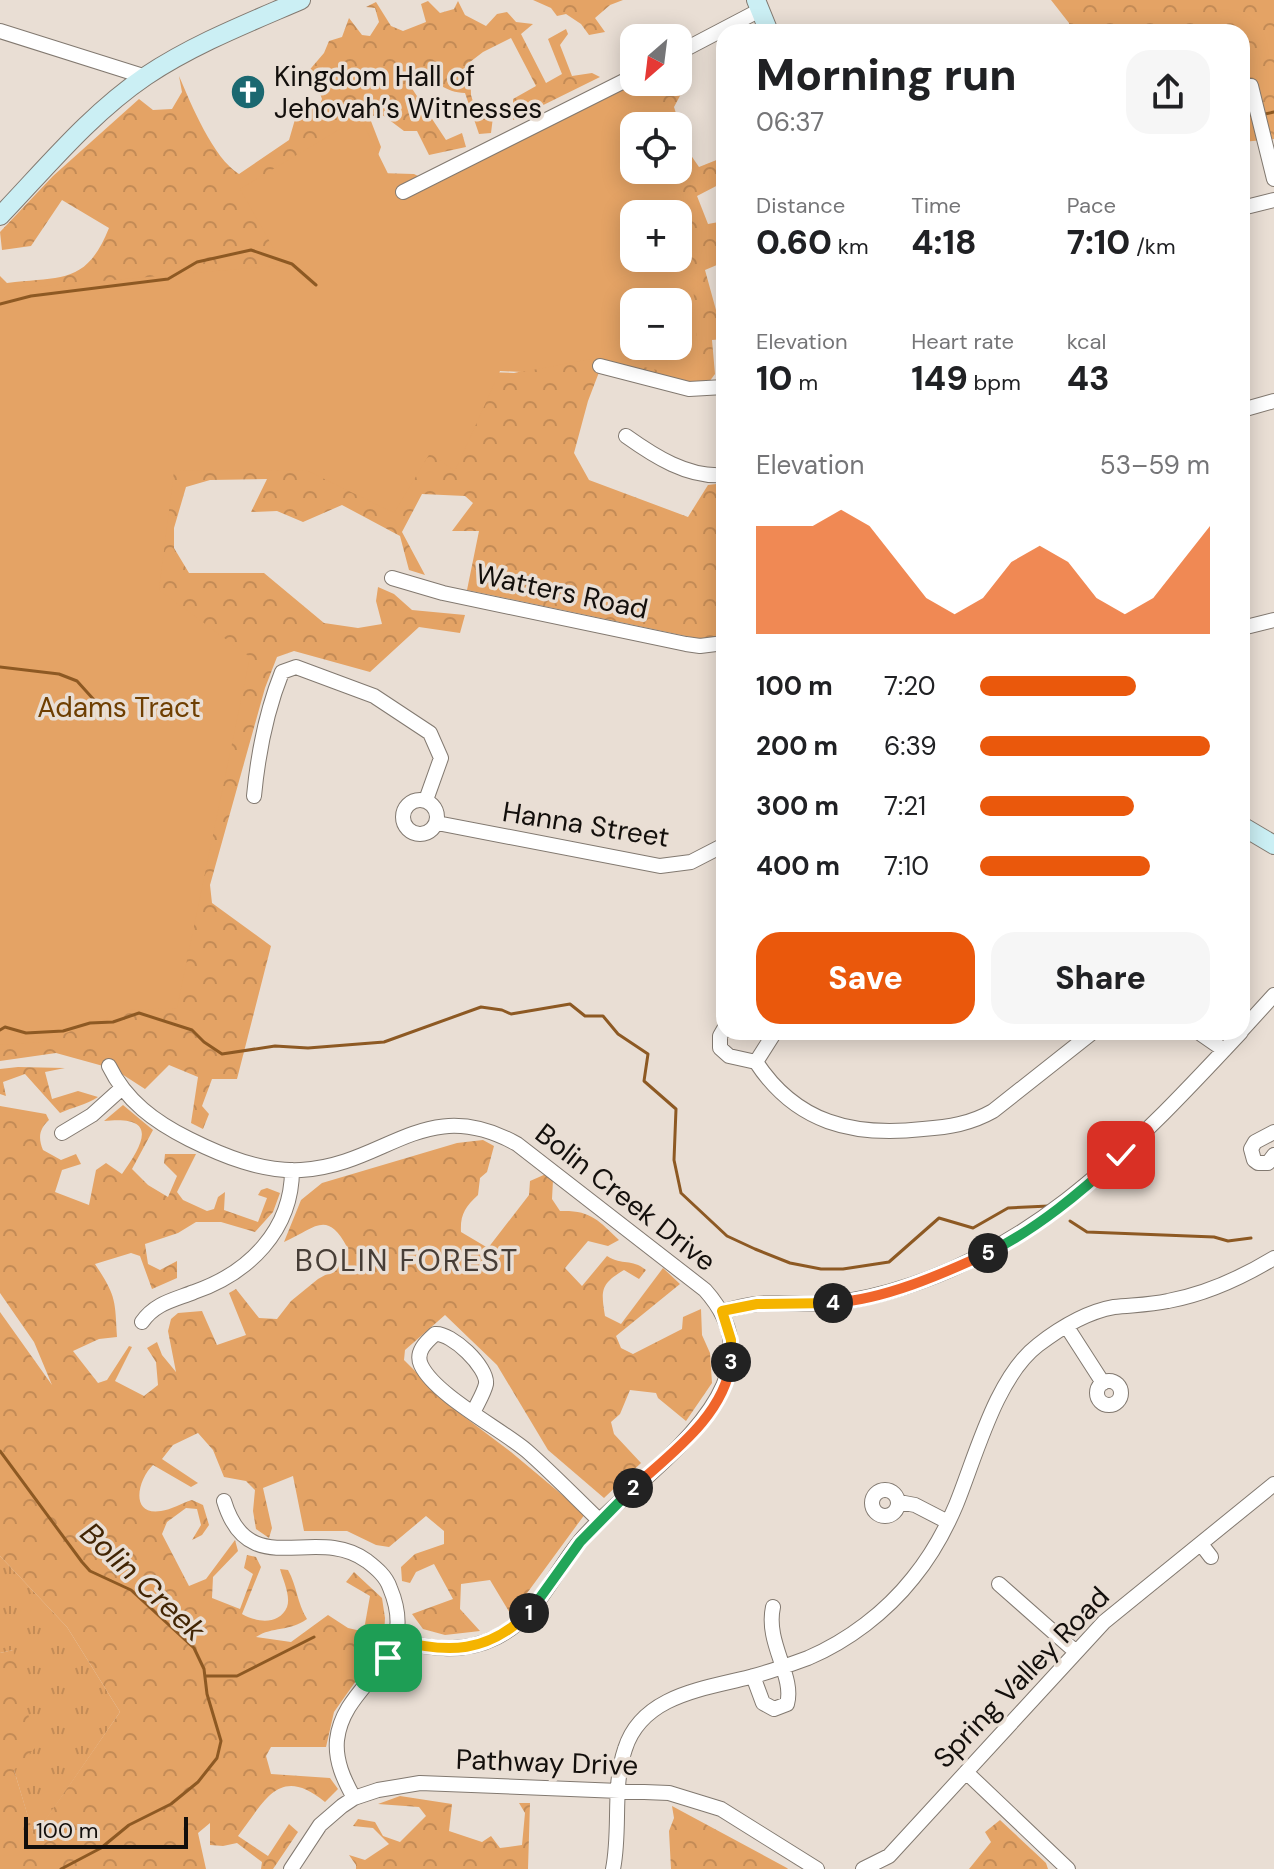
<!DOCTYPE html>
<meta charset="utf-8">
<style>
body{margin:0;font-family:"DM Sans",sans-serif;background:#f6f6f6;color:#202124;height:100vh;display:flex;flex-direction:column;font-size:30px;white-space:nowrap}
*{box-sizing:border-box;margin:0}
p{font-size:26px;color:#757577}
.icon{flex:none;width:44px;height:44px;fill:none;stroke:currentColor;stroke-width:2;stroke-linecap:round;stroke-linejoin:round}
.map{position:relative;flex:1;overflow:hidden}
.sheet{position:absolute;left:716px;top:24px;width:534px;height:1016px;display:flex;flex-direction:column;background:#fff;border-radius:24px;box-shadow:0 4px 20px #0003}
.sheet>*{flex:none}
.needle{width:52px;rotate:208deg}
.tools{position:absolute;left:620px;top:24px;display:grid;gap:16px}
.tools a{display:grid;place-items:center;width:72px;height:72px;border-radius:16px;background:#fff;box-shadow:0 4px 20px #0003;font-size:40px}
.scale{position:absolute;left:24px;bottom:20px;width:164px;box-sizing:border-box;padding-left:8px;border:4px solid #130f0c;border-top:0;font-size:22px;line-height:28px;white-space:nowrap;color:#130f0c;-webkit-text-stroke:6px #e9ded4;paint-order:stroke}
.pin{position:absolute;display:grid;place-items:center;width:68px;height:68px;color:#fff;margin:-34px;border-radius:16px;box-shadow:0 4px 12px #0006}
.km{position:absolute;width:40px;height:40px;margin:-20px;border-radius:50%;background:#222;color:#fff;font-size:22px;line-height:40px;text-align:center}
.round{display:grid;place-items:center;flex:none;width:84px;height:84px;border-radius:24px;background:#f6f6f6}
.head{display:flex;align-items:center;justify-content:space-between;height:136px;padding:0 40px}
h1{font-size:44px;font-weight:800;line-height:60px}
.metrics{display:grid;grid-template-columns:repeat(3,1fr);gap:12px;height:136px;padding:8px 40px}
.metrics div{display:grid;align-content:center}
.metrics b{font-size:34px;font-weight:800}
.metrics small{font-size:22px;font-weight:400}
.metrics p{font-size:22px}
.chart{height:224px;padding:16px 40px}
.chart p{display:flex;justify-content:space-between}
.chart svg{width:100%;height:144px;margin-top:8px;fill:#ea580c;opacity:.7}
.cta{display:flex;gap:16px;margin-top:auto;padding:16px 40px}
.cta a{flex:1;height:92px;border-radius:24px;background:#ea580c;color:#fff;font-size:32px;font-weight:800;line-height:92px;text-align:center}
.cta a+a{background:#f6f6f6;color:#202124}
ul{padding:0 40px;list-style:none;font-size:26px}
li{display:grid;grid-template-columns:128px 96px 1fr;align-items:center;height:60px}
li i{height:20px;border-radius:10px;background:#ea580c}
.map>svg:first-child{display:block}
.grass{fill:url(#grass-tufts)}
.forest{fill:url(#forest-crowns)}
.park{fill:#e4a365;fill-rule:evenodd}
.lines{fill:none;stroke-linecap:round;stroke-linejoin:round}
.stream{stroke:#8d5923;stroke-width:3}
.street-casing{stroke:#827970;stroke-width:16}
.secondary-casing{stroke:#827970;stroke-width:20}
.street{stroke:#fff;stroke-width:14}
.secondary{stroke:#cbeff4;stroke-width:18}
.split-1-casing{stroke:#fff;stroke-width:16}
.split-2-casing{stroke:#fff;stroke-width:16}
.split-3-casing{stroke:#fff;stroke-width:16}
.split-4-casing{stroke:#fff;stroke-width:16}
.split-5-casing{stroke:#fff;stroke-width:16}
.split-6-casing{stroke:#fff;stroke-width:16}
.split-1{stroke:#f5b400;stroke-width:10}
.split-2{stroke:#22a559;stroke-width:10}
.split-3{stroke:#f0652b;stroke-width:10}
.split-4{stroke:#f5b400;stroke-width:10}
.split-5{stroke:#f0652b;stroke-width:10}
.split-6{stroke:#22a559;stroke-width:10}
.labels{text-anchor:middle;stroke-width:7;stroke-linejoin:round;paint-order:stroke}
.poi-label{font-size:28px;fill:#130f0c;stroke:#e9ded4;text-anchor:start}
.street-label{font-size:28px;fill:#130f0c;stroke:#e9ded4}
.park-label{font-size:28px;fill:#6e3e01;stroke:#e9ded4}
.neighbourhood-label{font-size:30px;letter-spacing:2px;fill:#473e37;stroke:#e9ded4}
.water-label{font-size:30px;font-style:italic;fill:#422504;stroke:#e9ded4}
</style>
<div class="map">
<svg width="1274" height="1869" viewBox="0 0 1274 1869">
<defs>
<pattern id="grass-tufts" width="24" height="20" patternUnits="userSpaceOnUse" patternTransform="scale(2)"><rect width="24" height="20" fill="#e4a365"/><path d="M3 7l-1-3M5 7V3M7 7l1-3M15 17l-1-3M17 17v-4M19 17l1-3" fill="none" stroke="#c38b56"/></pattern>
<pattern id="forest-crowns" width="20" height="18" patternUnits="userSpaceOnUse" patternTransform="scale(2)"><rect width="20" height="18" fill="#e4a365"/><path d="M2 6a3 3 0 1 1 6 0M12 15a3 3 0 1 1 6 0" fill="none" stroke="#c38b56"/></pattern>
</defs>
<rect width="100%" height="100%" fill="#e9ded4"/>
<!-- grass -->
<path class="grass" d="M0 1556 67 1627 120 1712 34 1837 14 1770 13 1650 0 1653Z"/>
<!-- forest -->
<path class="forest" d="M533 0H623L610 5 595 18 605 32 589 35 581 24 566 14 557 16 551 8Z
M1051 0H1274V139L1242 142V32H1070L1069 23Z
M428 1 440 13 454 9 458 1 465 15 486 26 497 14 507 12 516 22 533 24 521 34 546 83 562 74 548 39 566 29 568 34 560 45 572 76 592 73 600 77 513 120V99L536 86 511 38 483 52 470 62 471 95 478 118 493 117 491 133 479 134 465 93C439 92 441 76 409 84L446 140 462 133 466 147 429 155 417 131H404L384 116H369L381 147 376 161 379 173 414 174 430 182 485 372 514 373 596 355 683 364 678 214 646 170H678V126H634L614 131 642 82H669L681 94 674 107 688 151 699 167 724 157V182L697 196 708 224 724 221V262L705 270 719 321 724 323V339L712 340 715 374 709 382 688 385 601 367 588 401 574 453 589 480 688 517 708 485 724 483 721 537 724 540V641L719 643 467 590 479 531H452L473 503 465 496 422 494 402 532 425 575 409 570 400 536 342 505 303 522 277 511 251 512 267 479 210 480 186 487 174 528V548L189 573H264L324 623 358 628 382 624 376 601 378 587 394 594 412 610 465 615 460 633 419 627 370 672 294 651 277 657 265 688 210 885 212 903 271 946 237 1079H212L202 1106 209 1114 203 1129 191 1123 198 1077 169 1065 145 1089 114 1069 56 1053 0 1061V276L7 283C62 276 86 285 109 228L62 200 31 246 2 250 0 232 53 176 139 99 153 110 172 109 182 92 179 76C191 104 213 158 239 174L289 140 296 116 320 104 322 99C319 89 311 84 306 74L324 53 329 41 342 37 349 18 362 35 370 36 379 22 375 8 366 7 376 2 391 26 403 31 426 22 421 4Z
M18 1067 65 1068 45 1072 52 1099 78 1091 98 1097C86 1105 73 1107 60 1113L25 1074 3 1082 6 1096 0 1094V1069Z
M123 1105 153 1130 132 1169 148 1185 168 1197 177 1176 164 1163 165 1154H196L177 1192 183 1200 207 1211 214 1209 218 1197 225 1192 224 1210 258 1222 267 1198 258 1195 261 1190 267 1188 280 1193 273 1212 255 1232 221 1222H196L178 1233 145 1244 148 1264 160 1270 177 1261V1278L152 1289 140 1256 131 1253 95 1264C116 1296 115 1299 117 1337L99 1339 73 1351 98 1383 107 1380 129 1346 132 1347 115 1381 144 1396 158 1385 156 1362 147 1348 157 1342 162 1355 176 1372 168 1331 171 1319 178 1313 202 1311 217 1345 246 1335 229 1293 236 1289 259 1318 277 1319 291 1301 318 1279 336 1269 347 1247C327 1209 315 1228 284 1242L301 1200 322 1183 457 1143 483 1140 494 1146 487 1172 480 1178 478 1195C465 1207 460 1215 461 1232L488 1248 529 1195 530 1181 546 1174 553 1180 552 1199 560 1211C591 1210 598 1220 619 1240L608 1246 588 1241 565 1268 582 1286 607 1256C623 1266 631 1258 646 1270L639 1279 624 1270C600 1284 601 1291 605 1316L621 1324 663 1268 680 1284 616 1336 621 1348 633 1354 682 1329 683 1317 701 1309 702 1335 710 1353 712 1383 686 1421 658 1398 656 1393 630 1390 620 1414 611 1422 614 1434 641 1463 604 1498 548 1450 497 1365 445 1315 405 1350 404 1360 450 1406 511 1452 585 1514 511 1615 490 1580 461 1584 460 1609 480 1631 445 1635 423 1629 412 1614 453 1599 434 1564 416 1572 410 1583 402 1581 401 1567 415 1554 444 1544V1531L426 1516 389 1547 376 1545 347 1531H304L293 1476 263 1488 272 1528 269 1538 256 1529 253 1511 255 1490 246 1481 224 1477 213 1450 198 1433 173 1445 162 1459 198 1483 191 1487 153 1465C138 1479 129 1516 161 1511 171 1510 182 1503 192 1500L203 1505 209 1525 202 1535 192 1540 201 1525 197 1509 186 1508 167 1522 162 1534 189 1586 206 1579 235 1540 238 1551 213 1577 212 1598 240 1609 253 1574 244 1568 247 1555 256 1557 261 1567 242 1614C255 1622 279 1626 287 1607 291 1596 283 1580 280 1569L288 1570C297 1586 297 1603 307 1619 289 1632 273 1626 256 1637L291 1642 328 1615 348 1628 361 1631 365 1624 370 1596 346 1582 354 1572 382 1598 385 1618 384 1637 375 1654 334 1712 326 1747H271L266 1756 271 1774 330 1778 338 1789 325 1802C279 1764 265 1801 238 1836L268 1856 289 1824 298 1832 273 1869H261L262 1862 237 1843 223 1846 210 1845V1823L198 1833 206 1869H0V1653L13 1650 36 1747 14 1770 34 1836 120 1712 67 1627 0 1556V1312L52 1385 34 1342 0 1293V1106L46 1114 49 1120C39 1129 38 1138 43 1150L61 1160 76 1154 81 1164 62 1170 55 1192 89 1205 96 1170 106 1163 122 1174C144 1143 159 1115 104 1121Z
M400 1796 452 1804 449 1831 482 1842 491 1836 500 1848 522 1845 525 1813 519 1803H530L528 1869H356V1865L349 1855 365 1860 389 1844 373 1828 353 1826 358 1819 375 1822 383 1836 400 1842 426 1816 419 1807 378 1804Z
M672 1806 787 1868 788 1869H671L669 1831 674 1818Z
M1000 1820 1046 1863 1048 1869H969L991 1842 985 1832Z"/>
<!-- park -->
<path class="park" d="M635 82H653L664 126H634V170H676L688 216 700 380 601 357 522 372 500 371 455 471 430 453 394 513 306 470 174 471 159 590 250 657 177 1008 130 1010 41 1042 0 1045V290L283 265 240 189 360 117 401 200ZM634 214H678V258H634ZM634 302H678V346H634Z"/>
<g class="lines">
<!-- stream -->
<path class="stream" d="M1265 114 1274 112
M1242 115H1252
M0 304 31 296 168 279 197 262 251 250 292 264 316 285
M0 667 59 674 77 681 95 701
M0 1030 5 1027 26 1033 63 1031 90 1023 113 1022 139 1013 192 1030 204 1042 222 1054 275 1046 308 1048 384 1042 481 1007 502 1010 511 1014 570 1004 585 1016H603L618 1034 648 1054 644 1081 676 1109 674 1160 681 1193 727 1236 755 1249 790 1263 821 1269H843L889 1262 939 1218 973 1228 1008 1208 1049 1206
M1070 1221 1087 1232 1214 1237 1228 1241 1251 1238
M0 1451 82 1562 90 1571 131 1590 194 1648 204 1669 207 1694 221 1741 217 1758 198 1782 171 1804 129 1825 101 1848 61 1869
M205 1676H237L314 1637"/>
<!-- street casing -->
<g class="street-casing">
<path id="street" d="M0 31 146 77
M678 53 760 10
M1242 86H1251L1274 179
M403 192 634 76
M1242 208 1274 200
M600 366 689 389 724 387
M1242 410 1274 401
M626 436C654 456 688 478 724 475
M392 578 443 593 686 644 700 646 724 643
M1242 628 1274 620
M254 796C258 754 266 712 282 672L296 667 374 696 430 733 441 758 426 800
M403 817a17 17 0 1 1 34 0a17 17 0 1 1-34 0Z
M437 823 660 866 691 862 724 845
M724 1029 720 1036V1048L729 1056 756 1062C796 1123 853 1137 923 1129 949 1127 970 1124 993 1111L1093 1032
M1242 1030 1274 995
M1198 1032 1224 1050
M756 1062 775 1032
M109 1066C126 1101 155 1122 189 1139 223 1156 262 1172 301 1170 387 1165 425 1093 517 1144L705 1290C793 1388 635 1475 580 1541 553 1574 537 1617 497 1637 463 1654 431 1649 396 1640
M1274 1132 1255 1142 1251 1149 1254 1160 1258 1163H1268L1274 1155
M62 1133 92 1115 122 1088
M722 1311C733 1309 745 1305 757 1304 787 1301 818 1307 848 1301 1018 1271 1129 1152 1241 1032
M142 1322C155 1303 174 1300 194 1292 249 1273 292 1230 292 1170
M1067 1327 1103 1383
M1097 1393a12 12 0 1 1 24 0a12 12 0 1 1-24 0Z
M473 1413C477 1404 484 1393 486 1384 488 1367 451 1332 435 1334 426 1342 415 1352 421 1365 435 1395 501 1429 527 1451 552 1473 576 1498 600 1521
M872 1503a13 13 0 1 1 26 0a13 13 0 1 1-26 0Z
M224 1501C249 1584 315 1523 367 1561 376 1568 386 1576 390 1588 422 1664 344 1679 337 1740 335 1761 344 1780 354 1798
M899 1502 915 1505 948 1522
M1201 1544 1211 1557
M999 1584 1076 1652
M753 1676 763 1703 774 1709 787 1704C795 1676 765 1643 773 1607
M966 1772 1068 1869
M291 1869 320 1825 342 1806 354 1798 378 1790 420 1783 669 1793 721 1809 817 1869
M613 1869C621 1829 612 1787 625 1749 642 1695 704 1689 750 1677 770 1672 789 1665 808 1658 848 1641 886 1612 913 1578 931 1556 945 1531 956 1505 976 1456 996 1377 1038 1345 1060 1328 1086 1312 1114 1307 1132 1305 1150 1305 1168 1301 1206 1294 1241 1278 1274 1258
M863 1869 889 1856 1104 1622 1274 1484"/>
</g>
<!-- secondary casing -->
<g class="secondary-casing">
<path id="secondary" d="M756 0 769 32
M0 216C46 168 90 114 146 76 194 44 248 23 301 0
M1242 826 1274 845"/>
</g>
<!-- street -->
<use href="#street" class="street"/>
<!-- secondary -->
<use href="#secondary" class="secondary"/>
</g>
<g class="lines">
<!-- split-1 casing -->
<g class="split-1-casing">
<path id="split-1" d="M388 1658 396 1640C449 1654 487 1653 529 1613"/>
</g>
<!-- split-2 casing -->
<g class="split-2-casing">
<path id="split-2" d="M529 1613 580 1542 633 1488"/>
</g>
<!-- split-3 casing -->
<g class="split-3-casing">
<path id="split-3" d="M633 1488C670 1454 724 1416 731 1362"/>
</g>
<!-- split-4 casing -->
<g class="split-4-casing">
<path id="split-4" d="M731 1362V1340L722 1311 757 1304 833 1303"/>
</g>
<!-- split-5 casing -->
<g class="split-5-casing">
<path id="split-5" d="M833 1303C885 1299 940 1275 988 1253"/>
</g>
<!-- split-6 casing -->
<g class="split-6-casing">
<path id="split-6" d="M988 1253C1037 1229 1081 1192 1121 1155"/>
</g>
<!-- split-1 -->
<use href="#split-1" class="split-1"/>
<!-- split-2 -->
<use href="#split-2" class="split-2"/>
<!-- split-3 -->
<use href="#split-3" class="split-3"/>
<!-- split-4 -->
<use href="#split-4" class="split-4"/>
<!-- split-5 -->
<use href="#split-5" class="split-5"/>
<!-- split-6 -->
<use href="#split-6" class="split-6"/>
</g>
<!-- icons -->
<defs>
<g id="church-disc" transform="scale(1.8)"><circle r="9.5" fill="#1b6870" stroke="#e9ded4"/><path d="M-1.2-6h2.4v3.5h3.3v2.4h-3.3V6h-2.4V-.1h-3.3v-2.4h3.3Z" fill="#fff"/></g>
</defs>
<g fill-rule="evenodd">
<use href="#church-disc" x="248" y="92"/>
</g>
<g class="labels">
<!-- poi labels -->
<g class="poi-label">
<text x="274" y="86">Kingdom Hall of<tspan x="274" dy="32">Jehovah’s Witnesses</tspan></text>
</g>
<!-- street labels -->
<g class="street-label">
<text transform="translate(562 591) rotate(12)" y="10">Watters Road</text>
<text transform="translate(586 824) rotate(9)" y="10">Hanna Street</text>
<text transform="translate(626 1197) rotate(38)" y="10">Bolin Creek Drive</text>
<text transform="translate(1021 1677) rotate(-46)" y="10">Spring Valley Road</text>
<text transform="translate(547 1762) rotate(2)" y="10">Pathway Drive</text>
</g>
<!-- park labels -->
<g class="park-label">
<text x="119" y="717">Adams Tract</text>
</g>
<!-- neighbourhood labels -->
<g class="neighbourhood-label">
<text x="407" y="1271">BOLIN FOREST</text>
</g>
<!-- water labels -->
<g class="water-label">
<text transform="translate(143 1582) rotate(43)" y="10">Bolin Creek</text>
</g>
</g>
</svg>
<div class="tools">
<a><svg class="needle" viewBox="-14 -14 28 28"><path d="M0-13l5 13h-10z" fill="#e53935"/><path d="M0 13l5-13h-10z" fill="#757577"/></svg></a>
<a><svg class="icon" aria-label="locate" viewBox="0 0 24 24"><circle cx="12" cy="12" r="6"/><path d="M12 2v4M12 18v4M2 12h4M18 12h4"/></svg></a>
<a>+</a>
<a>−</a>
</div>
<div class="scale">100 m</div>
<div class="pin" style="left:388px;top:1658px;background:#1e9e55"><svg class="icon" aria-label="arrive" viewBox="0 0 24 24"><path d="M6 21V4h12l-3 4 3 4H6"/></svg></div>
<div class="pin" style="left:1121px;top:1155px;background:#d93025"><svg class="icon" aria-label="check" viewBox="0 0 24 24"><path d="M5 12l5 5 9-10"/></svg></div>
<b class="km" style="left:529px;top:1613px">1</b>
<b class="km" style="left:633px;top:1488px">2</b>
<b class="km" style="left:731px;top:1362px">3</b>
<b class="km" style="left:833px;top:1303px">4</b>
<b class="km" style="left:988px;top:1253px">5</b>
<section class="sheet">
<div class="head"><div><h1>Morning run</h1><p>06:37</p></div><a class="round"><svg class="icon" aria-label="share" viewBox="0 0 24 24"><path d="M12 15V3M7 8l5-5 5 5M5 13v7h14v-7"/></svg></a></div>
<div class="metrics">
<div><p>Distance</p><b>0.60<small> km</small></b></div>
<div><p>Time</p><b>4:18</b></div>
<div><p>Pace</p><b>7:10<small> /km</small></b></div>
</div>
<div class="metrics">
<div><p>Elevation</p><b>10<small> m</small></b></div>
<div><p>Heart rate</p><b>149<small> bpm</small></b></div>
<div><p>kcal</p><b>43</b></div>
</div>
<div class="chart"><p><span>Elevation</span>53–59 m</p>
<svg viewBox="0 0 160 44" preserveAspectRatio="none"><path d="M0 44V11L10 11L20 11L30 6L40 11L50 22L60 33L70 38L80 33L90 22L100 17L110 22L120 33L130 38L140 33L150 22L160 11V44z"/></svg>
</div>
<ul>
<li><b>100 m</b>7:20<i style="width:68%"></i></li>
<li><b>200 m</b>6:39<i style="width:100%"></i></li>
<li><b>300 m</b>7:21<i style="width:67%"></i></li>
<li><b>400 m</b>7:10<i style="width:74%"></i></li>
</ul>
<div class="cta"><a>Save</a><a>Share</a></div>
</section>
</div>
